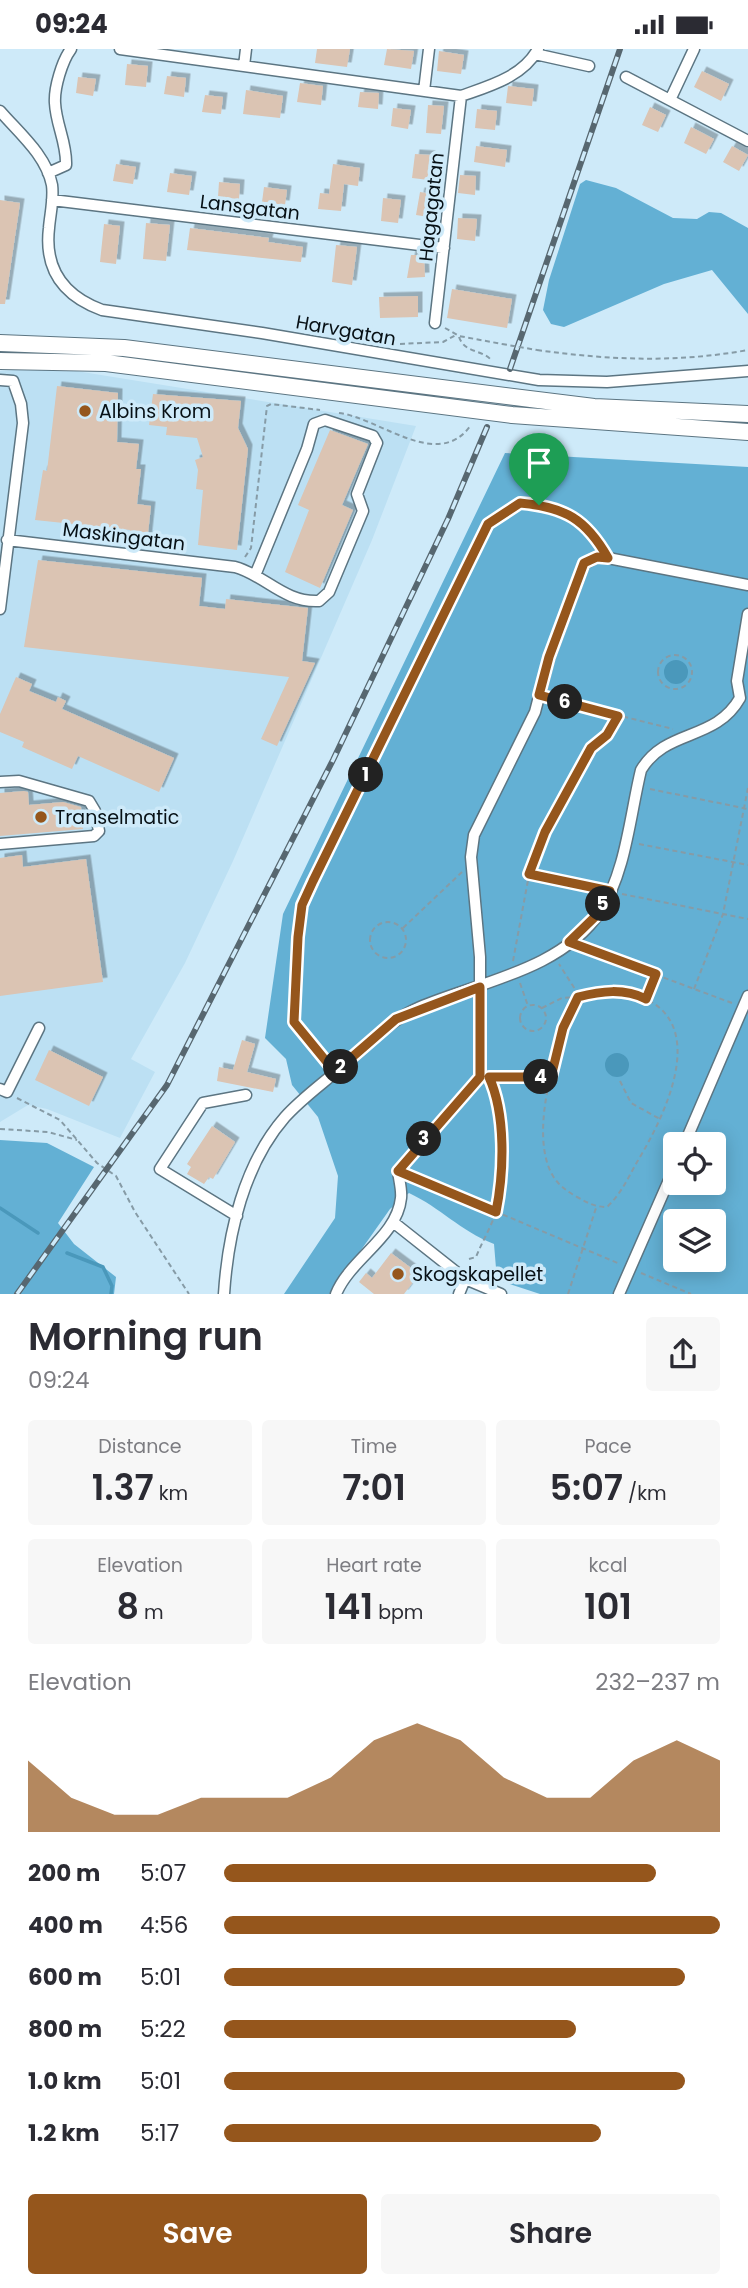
<!DOCTYPE html>
<meta charset="utf-8">
<style>
body{margin:0;font-family:Poppins,sans-serif;background:#f7f7f7;color:#2b2b33;height:100vh;display:flex;flex-direction:column;font-size:26px;white-space:nowrap}
*{box-sizing:border-box;margin:0}
p{font-size:23px;color:#7c7c81}
.icon{flex:none;width:38px;height:38px;fill:none;stroke:currentColor;stroke-width:2;stroke-linecap:round;stroke-linejoin:round}
.map{position:relative;height:1245px;overflow:hidden}
.drawer{display:flex;flex-direction:column;background:#fff;flex:1}
.drawer>*{flex:none}
.controls{position:absolute;left:663px;top:1083px;display:grid;gap:14px}
.controls a{display:grid;place-items:center;width:63px;height:63px;border-radius:7px;background:#fff;box-shadow:0 4px 18px #0003;font-size:35px}
.pin{position:absolute;display:grid;place-items:center;width:60px;height:60px;color:#fff;margin:-72px -30px;border-radius:50% 50% 50% 0;rotate:-45deg;box-shadow:0 0 7px #0007}
.pin .icon{rotate:45deg}
.km{position:absolute;width:35px;height:35px;margin:-18px;border-radius:50%;background:#222;color:#fff;font-size:19px;line-height:35px;text-align:center}
.round{display:grid;place-items:center;flex:none;width:74px;height:74px;border-radius:7px;background:#f7f7f7}
.overview{display:flex;align-items:center;justify-content:space-between;height:119px;padding:0 28px}
h1{font-size:38px;font-weight:600;line-height:52px}
.stats{display:grid;grid-template-columns:repeat(3,1fr);gap:10px;height:119px;padding:7px 28px}
.stats div{display:grid;align-content:center;border-radius:7px;background:#f7f7f7;text-align:center}
.stats b{font-size:35px;font-weight:600}
.stats small{font-size:19px;font-weight:400}
.stats p{font-size:19px}
.chart{height:196px;padding:14px 28px}
.chart p{display:flex;justify-content:space-between}
.chart svg{width:100%;height:126px;margin-top:7px;fill:#95561c;opacity:.7}
.cta{display:flex;gap:14px;margin-top:auto;padding:14px 28px}
.cta a{flex:1;height:80px;border-radius:7px;background:#95561c;color:#fff;font-size:28px;font-weight:600;line-height:80px;text-align:center}
.cta a+a{background:#f7f7f7;color:#2b2b33}
ul{padding:0 28px;list-style:none;font-size:23px}
li{display:grid;grid-template-columns:112px 84px 1fr;align-items:center;height:52px}
li i{height:18px;border-radius:9px;background:#95561c}
.status{display:flex;justify-content:space-between;align-items:center;height:49px;padding:0 35px;background:#fff;direction:ltr}
.status svg{height:19px;fill:currentColor}
.map>svg:first-child{display:block}
.built{fill:#bce0f3}
.forest{fill:#63b0d4;fill-rule:evenodd}
.water{fill:#4a98bb}
.lines{fill:none;stroke-linecap:round;stroke-linejoin:round}
.stream{stroke:#4a98bb;stroke-width:3.5}
.building{fill:#dbc4b3;filter:url(#shadow)}
.minor-casing{stroke:#5c7582;stroke-width:13}
.highway-casing{stroke:#5c7582;stroke-width:18}
.path{stroke:#869ba6;stroke-width:2;stroke-dasharray:5 3.5;stroke-linecap:butt}
.minor{stroke:#fff;stroke-width:10}
.highway{stroke:#fff;stroke-width:16}
.rail-casing{stroke:#576770;stroke-width:6}
.rail{stroke:#ceeaf9;stroke-width:3.5;stroke-dasharray:10;stroke-linecap:butt}
.path-bridge{stroke:#869ba6;stroke-width:2;stroke-dasharray:5 3.5;stroke-linecap:butt}
.route-casing{stroke:#fff;stroke-width:14}
.route{stroke:#95561c;stroke-width:9}
.poi-dot{fill:#95561c;stroke:#ceeaf9;stroke-width:2.5}
.labels{text-anchor:middle;stroke-width:7;stroke-linejoin:round;paint-order:stroke}
.street-label{font-size:19px;fill:#071015;stroke:#ceeaf9}
.poi-label{font-size:19px;fill:#071015;stroke:#ceeaf9;text-anchor:start}
</style>
<div class="status"><b>09:24</b><svg viewBox="0 0 49 12"><path d="M0 12V9h3v3zM5 12V6h3v6zM10 12V3h3v9zM15 12V0h3v12zM26 1h20v11H26zM47 4h2v5h-2z"/></svg></div>
<div class="map">
<svg width="748" height="1245" viewBox="0 0 748 1245">
<defs>
<filter id="shadow"><feDropShadow dx="4.5" dy="-4.5" stdDeviation="0" flood-color="#0004"/></filter>
</defs>
<rect width="100%" height="100%" fill="#ceeaf9"/>
<!-- built -->
<path class="built" d="M29 320 70 321 416 377 372 491 233 812 185 914 131 1010 155 1023 120 1089 47 1060 28 1056 0 1073V322Z"/>
<!-- forest -->
<path class="forest" d="M586 131 616 139 673 169 697 170 709 163 721 164 748 179V265L712 221 664 235 564 278 551 275 543 261 549 231 580 135Z
M505 404 748 418V1245H540L497 1231 494 1195C459 1181 441 1159 409 1144L390 1160 330 1245H284L335 1169 338 1127 318 1068 292 1036 286 1010 265 989 283 865ZM676 1096H714V1134H676ZM676 1172H714V1211H676Z
M0 1091 47 1094 94 1118 58 1174 74 1195 116 1228 114 1245H0Z"/>
<!-- water -->
<path class="water" d="M664 623a12 12 0 1 1 24 0a12 12 0 1 1-24 0Z
M605 1016a12 12 0 1 1 24 0a12 12 0 1 1-24 0Z"/>
<g class="lines">
<!-- stream -->
<path class="stream" d="M0 1159 38 1184
M67 1204 103 1218 112 1237 111 1245"/>
</g>
<!-- building -->
<path class="building" d="M317 0H350L347 18 315 14Z
M387 0 414 2 411 20 384 16Z
M439 2 464 6 461 25 437 22Z
M127 15 148 17 146 38 125 36Z
M702 22 729 35 721 52 694 38Z
M167 27 186 29 184 48 164 45Z
M78 28 96 30 93 47 76 44Z
M300 34 323 37 321 56 297 53Z
M508 37 534 40 532 57 506 54Z
M246 41 283 47 280 69 243 65Z
M360 43 379 44 378 60 358 58Z
M205 46 223 48 221 65 202 63Z
M428 56 444 57 441 85 426 84Z
M650 58 666 66 658 83 642 76Z
M393 59 411 61 408 80 391 77Z
M477 60 497 62 495 81 475 79Z
M691 78 714 90 706 105 684 94Z
M476 97 507 101 505 118 474 113Z
M732 97 748 106 739 122 723 113Z
M415 105 431 106 429 131 412 129Z
M116 115 136 118 133 135 113 132Z
M333 115 360 119 358 137 344 135 341 162 318 160 320 144 329 145Z
M170 124 192 127 189 146 167 143Z
M460 126 476 127 475 146 458 144Z
M219 133 240 135 239 150 218 148Z
M264 138 287 141 285 156 262 153Z
M420 143 438 146 435 169 416 166Z
M383 149 401 151 398 174 381 172Z
M0 151 20 154 5 255H0Z
M458 169 477 170 475 192 457 190Z
M146 174 170 176 166 212 143 210Z
M104 175 120 177 116 215 100 213Z
M190 179 269 189 268 193 303 198 301 213 187 201Z
M336 196 357 198 352 236 332 233Z
M411 206H424L425 228 407 229Z
M452 240 512 250 507 279 447 269Z
M418 247V268L380 269 379 248Z
M57 337 118 344 117 393 139 395 136 420H141L137 455 151 457 147 494 129 492 130 481 35 471 43 421 47 422Z
M153 345 241 352 238 379 248 400 237 501 198 496 203 441 196 440 198 421 195 411 203 408 197 389 166 386 167 378 149 376Z
M330 381 368 395 342 456 353 461 320 539 285 523 309 461 298 456Z
M38 511 202 529 199 557 225 560 226 550 308 559 302 612 315 614 277 697 261 690 289 628 24 598Z
M16 628 32 635 29 642 56 653 58 648 66 652 62 660 174 709 159 743 78 707 72 720 22 698 24 693 0 683V665Z
M24 742 28 743 29 756 63 753 81 758 83 780 0 787V744Z
M22 806 23 818 86 810 103 933 0 947V809Z
M242 991 255 995 247 1023 276 1030 273 1043 217 1032 219 1018 233 1021Z
M49 1001 103 1028 89 1057 35 1031Z
M212 1077 235 1093 213 1130 209 1128 204 1135 187 1125 191 1118 187 1115Z
M391 1204 419 1225 404 1245H374L359 1233 366 1224 372 1229Z"/>
<g class="lines">
<!-- minor casing -->
<g class="minor-casing">
<path id="minor" d="M120 0 461 47C489 37 523 28 538 0
M535 5 589 17
M244 17 246 0
M626 28 748 92
M424 42 429 0
M670 51 694 0
M0 62C19 84 46 106 52 136 54 150 50 166 49 179 44 221 64 247 102 261L262 284 539 331 607 333 748 322
M48 124 66 116C67 94 56 76 55 54 54 39 62 12 71 0
M52 151 444 199
M435 274 461 47
M0 331 13 332 21 355 23 374 0 560
M7 491 235 518C265 526 284 554 319 552L329 543 363 462 357 445 377 394 373 387 325 371 314 375 307 400 256 524
M0 733 19 732 89 752 95 762 99 782 94 787 0 795
M0 1040 7 1043 39 979
M684 1096 748 947
M237 1167 160 1120 203 1054 246 1046
M393 1173 465 1230 501 1245
M224 1245C228 1184 244 1115 285 1068 303 1048 325 1033 345 1015 369 994 390 971 420 958 479 933 561 921 600 863 626 823 630 766 641 721 666 679 715 693 740 649L737 632 748 565
M336 1245C350 1210 397 1188 401 1149 402 1141 399 1131 398 1122L480 1028V908L471 808 474 786 535 663 549 609 584 515 597 508 608 509 748 536
M459 1245 465 1230
M619 1245 676 1115"/>
</g>
<!-- highway casing -->
<g class="highway-casing">
<path id="highway" d="M0 294 124 299 594 358 748 365
M0 312 106 314 512 366 748 383"/>
</g>
<!-- path -->
<path class="path" d="M445 279 459 287 502 295
M459 288C465 305 483 300 492 312
M400 295 443 293 456 286
M537 301C609 311 676 314 748 301
M339 364C380 369 438 423 471 376
M245 508 251 499 267 357 271 355 320 361
M658 623a17 17 0 1 1 34 0a17 17 0 1 1-34 0Z
M549 649 673 680
M650 740 748 760
M639 795 748 816
M530 825 599 840
M622 845 748 870
M370 891a18 18 0 1 1 36 0a18 18 0 1 1-36 0Z
M403 879 462 823
M584 899 732 954
M513 912 531 815 591 699 607 686 619 667
M520 934 528 957
M694 940 723 865 748 739
M616 942C717 955 671 1057 637 1113 628 1129 621 1145 607 1158 595 1158 588 1154 577 1148 567 1142 559 1137 553 1127 527 1084 558 990 578 949Z
M646 950 655 926
M520 969a13 13 0 1 1 26 0a13 13 0 1 1-26 0Z
M542 959 562 949 580 948 559 915
M328 1015 294 973 293 951 302 856 488 475C498 468 509 457 521 455 551 449 587 471 601 496
M491 1028H551
M620 1032 631 1054 660 1070
M17 1049 60 1071 97 1114 116 1127 135 1163 189 1245
M0 1080 48 1083 77 1091
M409 1126 620 1215
M469 1210 476 1208C482 1193 491 1178 496 1163 506 1133 503 1059 490 1030
M641 1224 691 1245
M568 1245 596 1159"/>
<!-- minor -->
<use href="#minor" class="minor"/>
<!-- highway -->
<use href="#highway" class="highway"/>
<!-- rail casing -->
<g class="rail-casing">
<path id="rail" d="M510 320 620 0
M17 1245 167 1036 333 711 448 470 487 378"/>
</g>
<!-- rail -->
<use href="#rail" class="rail"/>
<!-- path-bridge -->
<path class="path-bridge" d="M502 295 537 301"/>
</g>
<g class="lines">
<!-- route casing -->
<g class="route-casing">
<path id="route" d="M520 454C565 458 586 470 608 509L597 508 584 514 549 608 539 646 618 667 607 686 591 699 545 783 529 825 610 842 600 863 569 893 656 925 646 950C624 939 601 942 578 948L563 979 551 1028H489C506 1065 504 1123 496 1163L398 1122 480 1028V938L396 970 335 1023 294 973 298 888 302 856 313 832 488 475Z"/>
</g>
<!-- route -->
<use href="#route" class="route"/>
</g>
<!-- markers -->
<g class="poi-dot">
<circle cx="85" cy="362" r="7"/>
<circle cx="41" cy="768" r="7"/>
<circle cx="398" cy="1225" r="7"/>
</g>
<g class="labels">
<!-- street labels -->
<g class="street-label">
<text transform="translate(250 158) rotate(7)" y="7">Lansgatan</text>
<text transform="translate(431 158) rotate(-84)" y="7">Hagagatan</text>
<text transform="translate(346 281) rotate(10)" y="7">Harvgatan</text>
<text transform="translate(124 487) rotate(7)" y="7">Maskingatan</text>
</g>
<!-- poi labels -->
<g class="poi-label">
<text x="99" y="369">Albins Krom</text>
<text x="55" y="775">Transelmatic</text>
<text x="412" y="1232">Skogskapellet</text>
</g>
</g>
</svg>
<div class="controls">
<a><svg class="icon" aria-label="locate" viewBox="0 0 24 24"><circle cx="12" cy="12" r="6"/><path d="M12 2v4M12 18v4M2 12h4M18 12h4"/></svg></a>
<a><svg class="icon" aria-label="layers" viewBox="0 0 24 24"><path d="M12 4l9 5-9 5-9-5zM3 14l9 5 9-5"/></svg></a>
</div>
<div class="pin" style="left:539px;top:456px;background:#1e9e55"><svg class="icon" aria-label="arrive" viewBox="0 0 24 24"><path d="M6 21V4h12l-3 4 3 4H6"/></svg></div>
<b class="km" style="left:366px;top:726px">1</b>
<b class="km" style="left:341px;top:1018px">2</b>
<b class="km" style="left:424px;top:1090px">3</b>
<b class="km" style="left:541px;top:1028px">4</b>
<b class="km" style="left:603px;top:855px">5</b>
<b class="km" style="left:565px;top:653px">6</b>
</div>
<section class="drawer">
<div class="overview"><div><h1>Morning run</h1><p>09:24</p></div><a class="round"><svg class="icon" aria-label="share" viewBox="0 0 24 24"><path d="M12 15V3M7 8l5-5 5 5M5 13v7h14v-7"/></svg></a></div>
<div class="stats">
<div><p>Distance</p><b>1.37<small> km</small></b></div>
<div><p>Time</p><b>7:01</b></div>
<div><p>Pace</p><b>5:07<small> /km</small></b></div>
</div>
<div class="stats">
<div><p>Elevation</p><b>8<small> m</small></b></div>
<div><p>Heart rate</p><b>141<small> bpm</small></b></div>
<div><p>kcal</p><b>101</b></div>
</div>
<div class="chart"><p><span>Elevation</span>232–237 m</p>
<svg viewBox="0 0 160 44" preserveAspectRatio="none"><path d="M0 44V19L10 32L20 38L30 38L40 32L50 32L60 32L70 25L80 12L90 6L100 12L110 25L120 32L130 32L140 19L150 12L160 19V44z"/></svg>
</div>
<ul>
<li><b>200 m</b>5:07<i style="width:87%"></i></li>
<li><b>400 m</b>4:56<i style="width:100%"></i></li>
<li><b>600 m</b>5:01<i style="width:93%"></i></li>
<li><b>800 m</b>5:22<i style="width:71%"></i></li>
<li><b>1.0 km</b>5:01<i style="width:93%"></i></li>
<li><b>1.2 km</b>5:17<i style="width:76%"></i></li>
</ul>
<div class="cta"><a>Save</a><a>Share</a></div>
</section>
